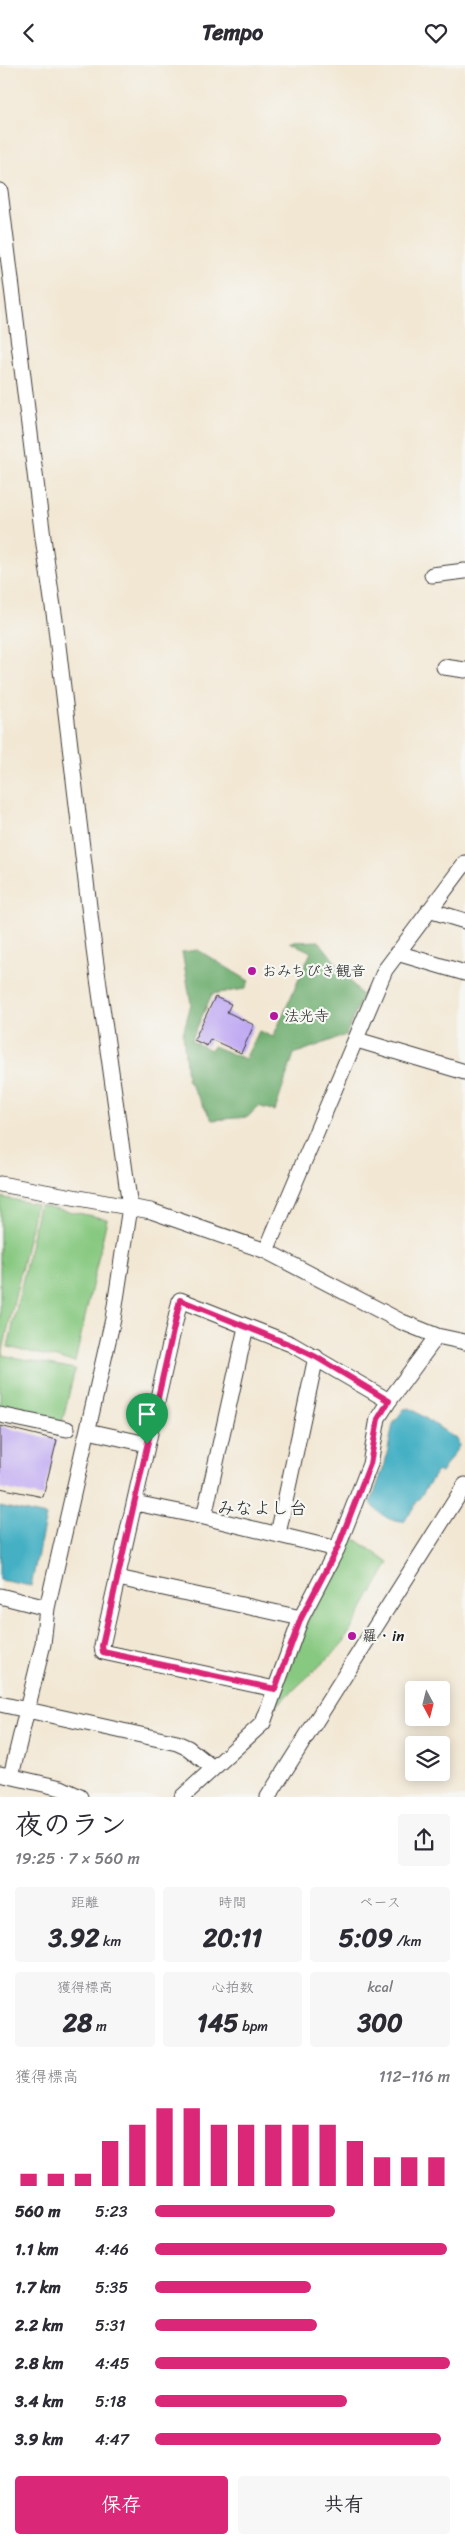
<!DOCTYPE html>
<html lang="ja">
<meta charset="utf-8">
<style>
body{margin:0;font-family:Sriracha,"Klee One",sans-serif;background:#f7f7f7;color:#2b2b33;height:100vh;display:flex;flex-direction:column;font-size:19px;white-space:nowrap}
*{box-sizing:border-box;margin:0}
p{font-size:16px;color:#7c7c81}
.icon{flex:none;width:28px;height:28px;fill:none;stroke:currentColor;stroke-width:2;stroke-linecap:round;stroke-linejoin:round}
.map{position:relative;height:1732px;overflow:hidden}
.sheet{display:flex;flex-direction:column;background:#fff;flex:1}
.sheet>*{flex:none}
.needle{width:32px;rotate:173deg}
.controls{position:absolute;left:405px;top:1616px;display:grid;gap:10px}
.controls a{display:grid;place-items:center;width:45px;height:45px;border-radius:5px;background:#fff;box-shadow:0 2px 12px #0003;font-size:25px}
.pin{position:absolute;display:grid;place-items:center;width:42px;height:42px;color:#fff;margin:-51px -21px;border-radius:50% 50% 50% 0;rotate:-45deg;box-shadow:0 0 5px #0007}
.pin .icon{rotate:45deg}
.round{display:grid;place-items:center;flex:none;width:52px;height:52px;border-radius:5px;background:#f7f7f7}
.headline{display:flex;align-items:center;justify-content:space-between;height:85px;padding:0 15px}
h1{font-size:28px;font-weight:700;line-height:38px}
.metrics{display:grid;grid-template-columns:repeat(3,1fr);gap:8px;height:85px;padding:5px 15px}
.metrics div{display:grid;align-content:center;border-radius:5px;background:#f7f7f7;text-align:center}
.metrics b{font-size:25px;font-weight:700}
.metrics small{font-size:14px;font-weight:400}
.metrics p{font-size:14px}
.chart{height:140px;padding:10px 15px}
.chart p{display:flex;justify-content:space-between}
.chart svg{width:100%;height:90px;margin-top:5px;stroke:#db2777;stroke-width:6}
.cta{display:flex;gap:10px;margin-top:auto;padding:10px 15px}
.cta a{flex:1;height:58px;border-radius:5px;background:#db2777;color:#fff;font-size:20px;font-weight:700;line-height:58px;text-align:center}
.cta a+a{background:#f7f7f7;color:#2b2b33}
ul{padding:0 15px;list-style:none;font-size:16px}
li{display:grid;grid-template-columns:80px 60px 1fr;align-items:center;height:38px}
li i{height:12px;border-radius:6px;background:#db2777}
header{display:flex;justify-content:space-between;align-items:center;height:65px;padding:0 15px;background:#fff;font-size:22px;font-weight:700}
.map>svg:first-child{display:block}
.green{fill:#88c981;stroke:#52724e}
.forest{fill:#6ead6f;stroke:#456446}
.water{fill:#45b0c4;stroke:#306670}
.building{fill:#bea7f3}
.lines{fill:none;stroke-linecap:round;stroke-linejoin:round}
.minor-casing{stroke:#3c3a37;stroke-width:17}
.minor{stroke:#fff;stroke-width:15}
.route-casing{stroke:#fff;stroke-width:10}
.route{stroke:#db2777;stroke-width:6}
.poi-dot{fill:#b5179e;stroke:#f6f6f2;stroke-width:2}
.labels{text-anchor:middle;stroke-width:4.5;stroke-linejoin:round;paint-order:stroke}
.poi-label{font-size:15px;fill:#1c1c1c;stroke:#f6f6f2;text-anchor:start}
.quarter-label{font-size:18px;fill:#1c1c1c;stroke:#f6f6f2}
</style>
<header><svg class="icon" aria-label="back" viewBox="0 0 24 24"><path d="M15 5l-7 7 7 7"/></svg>Tempo<svg class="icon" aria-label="heart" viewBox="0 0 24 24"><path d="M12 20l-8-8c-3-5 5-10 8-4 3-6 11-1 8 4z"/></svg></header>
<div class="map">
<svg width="465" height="1732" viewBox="0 0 465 1732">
<rect width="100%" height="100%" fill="#f6f6f2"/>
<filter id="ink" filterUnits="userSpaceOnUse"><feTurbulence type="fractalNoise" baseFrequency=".02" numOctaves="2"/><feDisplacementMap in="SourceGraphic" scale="10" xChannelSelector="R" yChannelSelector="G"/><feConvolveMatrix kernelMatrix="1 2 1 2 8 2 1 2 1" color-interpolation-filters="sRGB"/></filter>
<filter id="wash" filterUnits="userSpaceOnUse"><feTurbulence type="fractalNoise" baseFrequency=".0096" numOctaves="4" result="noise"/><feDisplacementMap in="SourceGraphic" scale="20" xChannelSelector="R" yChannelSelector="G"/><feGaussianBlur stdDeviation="1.12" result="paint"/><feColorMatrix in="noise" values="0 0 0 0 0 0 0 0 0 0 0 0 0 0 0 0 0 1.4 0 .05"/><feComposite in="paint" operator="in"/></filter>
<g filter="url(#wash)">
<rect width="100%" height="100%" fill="#f2e7d3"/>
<!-- green -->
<path class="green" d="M0 1132 36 1139 2 1290 75 1304 62 1358 0 1345Z
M39 1140 107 1154 75 1297 8 1282Z
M350 1470 389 1498 342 1580 274 1643 308 1555Z"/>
<!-- forest -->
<path class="forest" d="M319 876 362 931 346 970 294 989 275 1046 258 1041 248 1052 212 1055 187 1014 183 968 191 939 182 887 198 885 249 916 245 924 212 929 191 976 211 985 213 981 245 994 259 966 273 972 311 887 290 877Z"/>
<!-- water -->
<path class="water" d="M410 1343 458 1375 459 1381 441 1408 437 1406 404 1457C392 1458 376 1448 371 1437L385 1399 393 1359 404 1344Z
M0 1441 46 1451 31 1521 0 1515Z"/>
<g id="blocks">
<!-- building -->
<path class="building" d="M215 932 231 939 227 947 254 960 241 988 210 974 207 981 194 975Z
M0 1361 57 1375 43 1432 0 1423Z"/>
</g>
</g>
<g filter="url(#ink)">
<use href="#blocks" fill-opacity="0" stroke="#3c3a37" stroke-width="1"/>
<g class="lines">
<!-- minor casing -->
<g class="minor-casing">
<path id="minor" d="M0 126 43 473 55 555 95 892 130 1142 113 1254 47 1543 0 1531
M432 510 465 506
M444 602 465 605
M429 845 465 856
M397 888 465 908
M357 975 465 1007
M0 1119 151 1146 266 1186 402 1257 437 1271 465 1277
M266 1186 385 905 465 798
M389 1336 437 1271
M0 1350 67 1364
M88 1366 147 1379
M135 1438 204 1452 337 1484
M204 1452 246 1262
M278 1469 316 1292
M118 1513 301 1553
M0 1639 177 1678 188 1683 213 1703
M0 1709 61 1723 80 1732
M11 1711 43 1579 47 1543
M182 1732 263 1658 301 1553 337 1484 370 1399 378 1353 389 1336 291 1279 180 1235 102 1581 103 1587 275 1624
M268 1732 465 1420"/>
</g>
<!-- minor -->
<use href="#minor" class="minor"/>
</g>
</g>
<g class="lines" filter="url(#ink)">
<!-- route casing -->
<g class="route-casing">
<path id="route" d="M180 1235 291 1280 316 1292 389 1336 378 1354 370 1399 337 1484 301 1553 275 1624 103 1587 102 1581Z"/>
</g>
<!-- route -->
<use href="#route" class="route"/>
</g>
<!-- markers -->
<g class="poi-dot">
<circle cx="252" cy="906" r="5"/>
<circle cx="274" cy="951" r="5"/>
<circle cx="352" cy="1571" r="5"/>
</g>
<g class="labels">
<!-- poi labels -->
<g class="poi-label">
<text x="262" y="911">おみちびき観音</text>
<text x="284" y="956">法光寺</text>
<text x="362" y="1576">羅・in</text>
</g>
<!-- quarter labels -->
<g class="quarter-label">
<text x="262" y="1449">みなよし台</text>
</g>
</g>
</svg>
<div class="controls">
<a><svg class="needle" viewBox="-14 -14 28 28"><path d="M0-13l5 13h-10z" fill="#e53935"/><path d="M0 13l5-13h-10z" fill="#7c7c81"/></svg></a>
<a><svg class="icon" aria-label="layers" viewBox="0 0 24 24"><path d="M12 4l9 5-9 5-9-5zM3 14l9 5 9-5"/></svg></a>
</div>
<div class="pin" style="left:147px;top:1379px;background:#1e9e55"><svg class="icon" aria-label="arrive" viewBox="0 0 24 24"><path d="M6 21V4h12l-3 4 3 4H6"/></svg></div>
</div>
<section class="sheet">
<div class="headline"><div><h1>夜のラン</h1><p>19:25 · 7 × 560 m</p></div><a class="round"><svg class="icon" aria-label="share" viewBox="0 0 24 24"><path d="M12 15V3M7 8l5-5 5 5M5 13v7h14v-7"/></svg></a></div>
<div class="metrics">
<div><p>距離</p><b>3.92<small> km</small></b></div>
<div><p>時間</p><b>20:11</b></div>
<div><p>ペース</p><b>5:09<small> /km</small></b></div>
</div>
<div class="metrics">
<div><p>獲得標高</p><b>28<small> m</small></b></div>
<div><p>心拍数</p><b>145<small> bpm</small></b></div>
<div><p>kcal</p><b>300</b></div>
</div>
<div class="chart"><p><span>獲得標高</span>112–116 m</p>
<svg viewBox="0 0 160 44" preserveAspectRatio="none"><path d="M5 44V38M15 44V38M25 44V38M35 44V22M45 44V14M55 44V6M65 44V6M75 44V14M85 44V14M95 44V14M105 44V14M115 44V14M125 44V22M135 44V30M145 44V30M155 44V30"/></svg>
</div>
<ul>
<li><b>560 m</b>5:23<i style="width:61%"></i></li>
<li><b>1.1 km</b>4:46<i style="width:99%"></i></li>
<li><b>1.7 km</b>5:35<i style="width:53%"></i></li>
<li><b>2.2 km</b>5:31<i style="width:55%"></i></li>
<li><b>2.8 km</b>4:45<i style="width:100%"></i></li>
<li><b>3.4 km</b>5:18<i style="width:65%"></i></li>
<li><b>3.9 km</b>4:47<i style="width:97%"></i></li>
</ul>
<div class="cta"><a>保存</a><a>共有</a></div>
</section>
